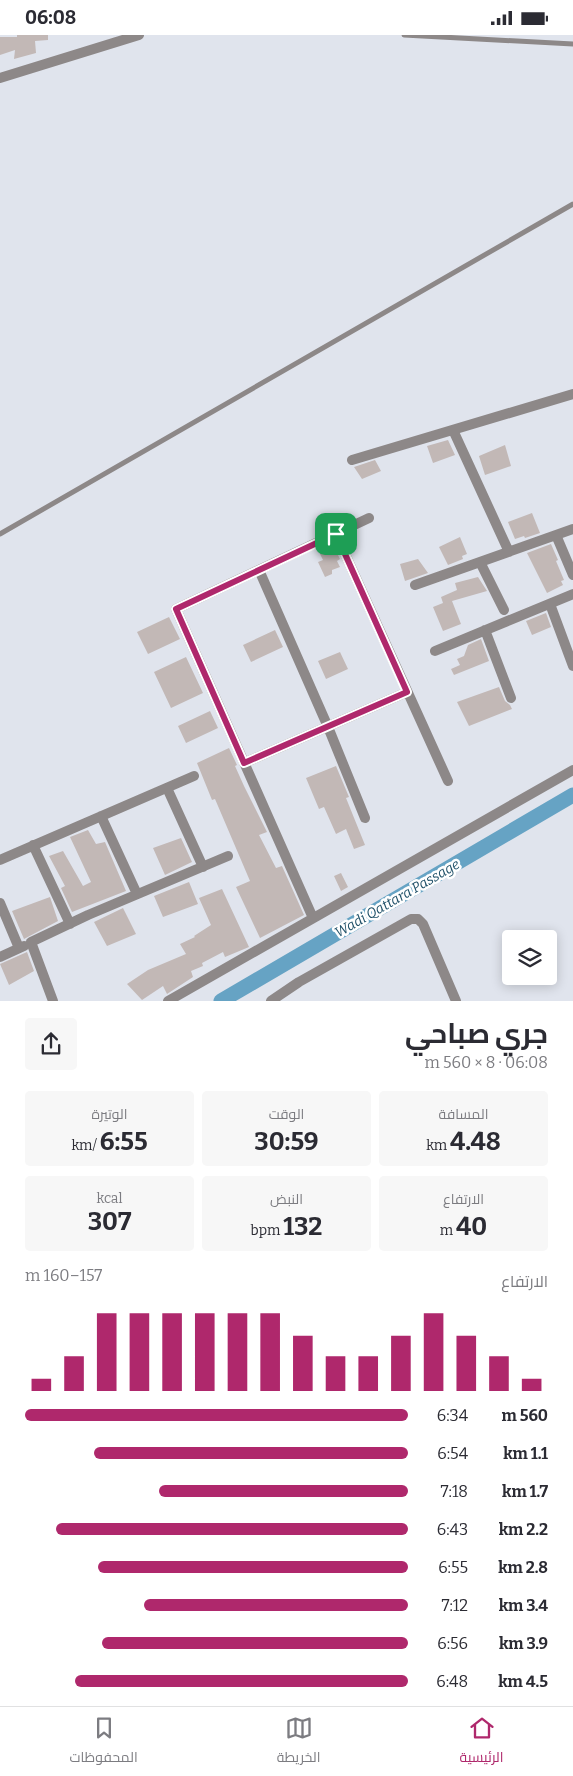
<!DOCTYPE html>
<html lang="ar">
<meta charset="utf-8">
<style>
body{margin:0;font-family:Bitter,Cairo,serif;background:#f7f7f7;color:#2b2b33;direction:rtl;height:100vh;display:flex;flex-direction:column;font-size:19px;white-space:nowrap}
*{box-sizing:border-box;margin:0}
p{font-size:16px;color:#7c7c81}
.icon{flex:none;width:28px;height:28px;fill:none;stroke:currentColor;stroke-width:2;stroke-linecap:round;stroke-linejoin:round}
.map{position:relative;height:966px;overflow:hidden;direction:ltr}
.panel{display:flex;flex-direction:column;background:#fff;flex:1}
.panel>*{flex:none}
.controls{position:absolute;left:502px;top:895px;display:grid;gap:10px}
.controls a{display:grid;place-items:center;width:55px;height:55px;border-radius:5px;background:#fff;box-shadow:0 2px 12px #0003;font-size:25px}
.pin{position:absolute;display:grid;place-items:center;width:42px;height:42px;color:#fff;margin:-21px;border-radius:10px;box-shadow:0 2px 8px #0006}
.round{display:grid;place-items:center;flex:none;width:52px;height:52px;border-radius:5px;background:#f7f7f7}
.headline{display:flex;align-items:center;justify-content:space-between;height:85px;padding:0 25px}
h1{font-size:28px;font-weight:700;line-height:38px}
.metrics{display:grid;grid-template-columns:repeat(3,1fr);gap:8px;height:85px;padding:5px 25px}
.metrics div{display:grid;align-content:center;border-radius:5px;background:#f7f7f7;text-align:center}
.metrics b{font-size:25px;font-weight:700}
.metrics small{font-size:14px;font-weight:400}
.metrics p{font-size:14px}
.chart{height:140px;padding:10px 25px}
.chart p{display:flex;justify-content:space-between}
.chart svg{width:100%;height:90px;margin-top:5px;stroke:#af286c;stroke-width:6}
ul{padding:0 25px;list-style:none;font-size:16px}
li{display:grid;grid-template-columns:80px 60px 1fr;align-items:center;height:38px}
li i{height:12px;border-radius:6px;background:#af286c}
.status{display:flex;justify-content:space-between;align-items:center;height:35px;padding:0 25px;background:#fff;direction:ltr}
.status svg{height:14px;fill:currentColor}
.menu{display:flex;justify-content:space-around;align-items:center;height:70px;border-top:1px solid #e1e1e2;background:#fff;font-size:14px;color:#7c7c81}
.menu a{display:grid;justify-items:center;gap:2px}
.menu .on{color:#af286c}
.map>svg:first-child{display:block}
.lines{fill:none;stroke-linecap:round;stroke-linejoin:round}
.river{stroke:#66a3c4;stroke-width:15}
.building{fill:#c2b8b6}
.lane{stroke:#8d8888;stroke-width:5}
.street{stroke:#8d8888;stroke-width:10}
.route-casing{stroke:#fff;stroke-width:10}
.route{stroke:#af286c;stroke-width:6}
.labels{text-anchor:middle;stroke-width:5;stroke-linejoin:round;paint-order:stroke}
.water-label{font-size:14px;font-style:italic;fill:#1e4f67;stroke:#fff}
</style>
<div class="status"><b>06:08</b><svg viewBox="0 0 49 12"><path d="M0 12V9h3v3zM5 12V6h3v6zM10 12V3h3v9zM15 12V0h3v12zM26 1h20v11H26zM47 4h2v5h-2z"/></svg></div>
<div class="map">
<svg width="573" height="966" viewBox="0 0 573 966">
<rect width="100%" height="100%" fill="#e0e4ed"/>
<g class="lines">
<!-- river -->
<path class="river" d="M221 966 573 760"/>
</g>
<!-- building -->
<path class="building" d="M17 0H48V5L35 6 36 18 14 24 15 15 0 20V2H17Z
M448 405 455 420 433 428 427 411Z
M505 410 511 431 485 440 479 421Z
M375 425 381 436 362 444 354 432Z
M532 478 540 498 525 503 524 501 515 504 508 487Z
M460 502 467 519 462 521 463 524 448 530 439 512Z
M551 509 558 525 556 526 564 545 561 546 563 550 547 558 527 518Z
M333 510 340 524 337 526 340 532 332 535V539L325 542 318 527 323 525 319 517Z
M418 524 428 538 405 546 400 529Z
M478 542 487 556 452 566 461 589 443 596 433 572 443 568 441 562 457 555 455 548Z
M546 578 551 592 532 600 526 586Z
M169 582 180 604 148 619 137 597Z
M275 595 283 612 251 627 243 610Z
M481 604 489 626 454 640 451 634 460 630 457 624 464 621 468 610Z
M340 617 348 634 326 644 318 626Z
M186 622 203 658 171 673 154 637Z
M499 652 505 666 510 670 512 674 469 691 457 667Z
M210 676 218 693 186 708 178 691Z
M229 713 237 730 235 731 244 751 267 797 259 800 276 833 282 831 304 880 260 903 236 852 250 846 215 764 212 765 197 728Z
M336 731 349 762 346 763 365 810 354 814 346 794 336 799 324 772 319 774 306 743Z
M88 795 96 809 105 807 126 856 72 877 61 853 65 851 49 821 63 816 83 851 91 847 70 802Z
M181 803 192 827 165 840 153 813Z
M341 838 348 852 341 856 334 841Z
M189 847 198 869 163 882 154 861Z
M222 854 249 912 225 922 223 917 202 928 203 931 191 936 193 942 167 959 163 951 142 965 127 949 148 935 186 919 180 909 195 902 194 901 211 890 199 863Z
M50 862 58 886 24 904 12 876Z
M123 873 136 899 107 911 94 887Z
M27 917 34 936 9 950 0 929Z"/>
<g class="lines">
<!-- lane -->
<path class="lane" d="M404 0 573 9
M0 499 573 169"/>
<!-- street -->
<path class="street" d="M0 43 139 0
M453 395 509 517
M352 425 573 359
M336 499 448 746
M556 500 573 540
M480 527 504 575
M259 535 328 692 365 783
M415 550 573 494
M550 569 573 631
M485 595 511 663
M435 616 573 559
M244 728 407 657
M167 753 203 832
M101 781 137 859
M33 810 70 889
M0 825 194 741
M0 868 19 913
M313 883 176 574 369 483
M0 922 24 911
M53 966 31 907 88 880 228 821
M168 966 573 735
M271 966 299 947 411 884H418L423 889 456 966"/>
</g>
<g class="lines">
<!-- route casing -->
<g class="route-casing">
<path id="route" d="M336 499 407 657 244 728 176 574Z"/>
</g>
<!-- route -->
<use href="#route" class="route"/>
</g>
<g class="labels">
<!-- water labels -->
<g class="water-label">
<text transform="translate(397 863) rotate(-30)" y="5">Wadi Qattara Passage</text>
</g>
</g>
</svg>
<div class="controls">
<a><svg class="icon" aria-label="layers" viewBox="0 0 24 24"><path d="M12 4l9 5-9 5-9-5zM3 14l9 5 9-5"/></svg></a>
</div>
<div class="pin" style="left:336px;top:499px;background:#1e9e55"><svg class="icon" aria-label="arrive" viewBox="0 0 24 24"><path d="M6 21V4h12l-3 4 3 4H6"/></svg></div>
</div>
<section class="panel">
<div class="headline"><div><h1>جري صباحي</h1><p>06:08 · 8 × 560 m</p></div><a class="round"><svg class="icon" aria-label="share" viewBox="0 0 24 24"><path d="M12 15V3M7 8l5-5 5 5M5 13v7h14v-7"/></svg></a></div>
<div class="metrics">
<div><p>المسافة</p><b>4.48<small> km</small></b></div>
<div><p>الوقت</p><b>30:59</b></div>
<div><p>الوتيرة</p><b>6:55<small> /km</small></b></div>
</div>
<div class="metrics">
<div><p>الارتفاع</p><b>40<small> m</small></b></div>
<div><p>النبض</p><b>132<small> bpm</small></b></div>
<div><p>kcal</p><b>307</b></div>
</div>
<div class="chart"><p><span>الارتفاع</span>157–160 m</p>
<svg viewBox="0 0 160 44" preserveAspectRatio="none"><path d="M5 44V38M15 44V27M25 44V6M35 44V6M45 44V6M55 44V6M65 44V6M75 44V6M85 44V17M95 44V27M105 44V27M115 44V17M125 44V6M135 44V17M145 44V27M155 44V38"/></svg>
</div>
<ul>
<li><b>560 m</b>6:34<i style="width:100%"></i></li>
<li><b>1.1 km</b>6:54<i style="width:82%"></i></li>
<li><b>1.7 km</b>7:18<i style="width:65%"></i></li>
<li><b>2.2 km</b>6:43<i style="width:92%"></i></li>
<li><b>2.8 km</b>6:55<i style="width:81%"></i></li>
<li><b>3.4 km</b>7:12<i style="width:69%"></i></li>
<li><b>3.9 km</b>6:56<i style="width:80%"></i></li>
<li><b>4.5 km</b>6:48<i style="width:87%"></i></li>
</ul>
</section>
<nav class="menu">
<a class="on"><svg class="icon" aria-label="home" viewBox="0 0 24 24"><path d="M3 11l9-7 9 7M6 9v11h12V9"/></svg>الرئيسية</a>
<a><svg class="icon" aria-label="map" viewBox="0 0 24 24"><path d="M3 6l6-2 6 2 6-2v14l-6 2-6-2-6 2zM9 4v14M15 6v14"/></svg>الخريطة</a>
<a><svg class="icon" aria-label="saved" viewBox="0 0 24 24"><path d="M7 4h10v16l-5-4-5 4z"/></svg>المحفوظات</a>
</nav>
